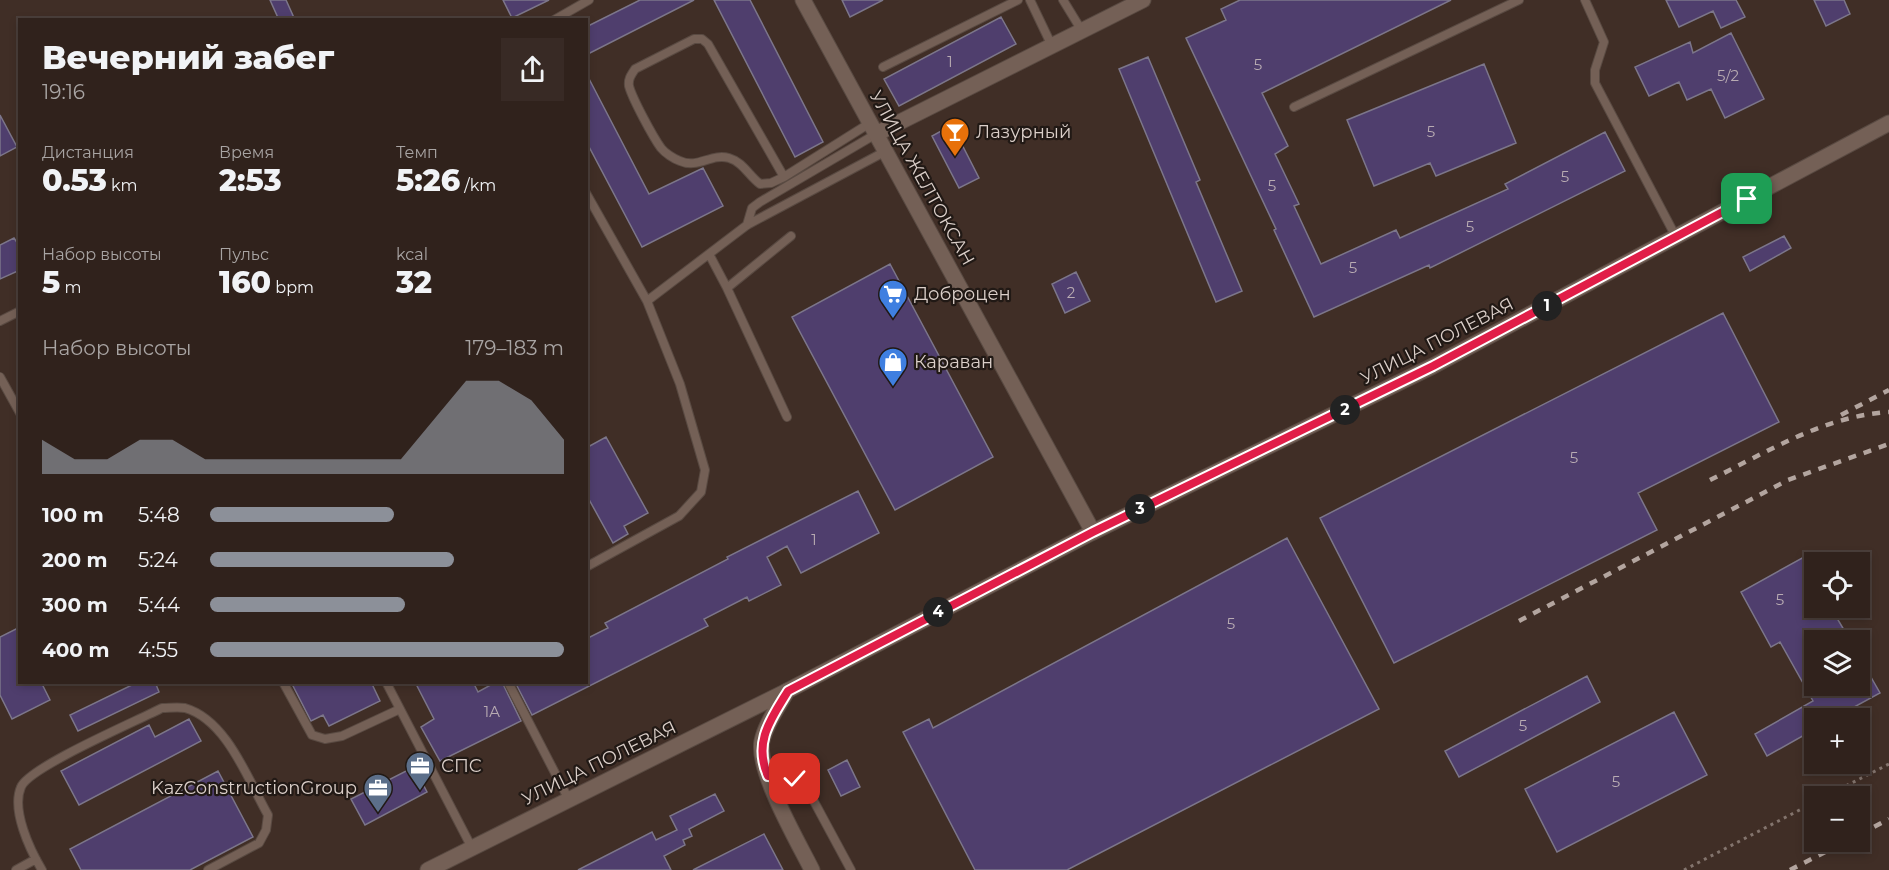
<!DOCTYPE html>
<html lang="ru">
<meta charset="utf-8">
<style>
body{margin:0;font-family:Montserrat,sans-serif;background:#382a25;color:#f1f3f6;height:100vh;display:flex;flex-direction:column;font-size:22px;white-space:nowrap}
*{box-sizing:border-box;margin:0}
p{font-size:20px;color:#a8a4a3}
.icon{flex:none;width:33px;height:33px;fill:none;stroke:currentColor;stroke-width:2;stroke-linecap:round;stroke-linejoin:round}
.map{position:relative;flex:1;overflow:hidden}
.sheet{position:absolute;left:18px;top:18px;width:570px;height:666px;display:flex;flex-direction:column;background:#30221c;border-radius:0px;box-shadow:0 3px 9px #0003,0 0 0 2px #4b3f3b}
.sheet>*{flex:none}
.fabs{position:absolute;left:1804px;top:552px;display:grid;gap:12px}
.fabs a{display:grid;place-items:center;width:66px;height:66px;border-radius:0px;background:#30221c;box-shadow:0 3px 9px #0003,0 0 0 2px #4b3f3b;font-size:30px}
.pin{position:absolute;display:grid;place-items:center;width:51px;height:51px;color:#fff;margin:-26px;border-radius:12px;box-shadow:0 3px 9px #0006}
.km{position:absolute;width:30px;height:30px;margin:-15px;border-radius:50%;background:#222;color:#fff;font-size:16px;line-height:30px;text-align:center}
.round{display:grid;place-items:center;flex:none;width:63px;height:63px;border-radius:0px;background:#382a25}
.head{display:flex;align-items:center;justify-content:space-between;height:102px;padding:0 24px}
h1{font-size:33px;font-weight:800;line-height:45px}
.figures{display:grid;grid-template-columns:repeat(3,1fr);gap:9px;height:102px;padding:6px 24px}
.figures div{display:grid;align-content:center}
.figures b{font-size:30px;font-weight:800}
.figures small{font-size:16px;font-weight:400}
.figures p{font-size:16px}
.chart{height:168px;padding:12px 24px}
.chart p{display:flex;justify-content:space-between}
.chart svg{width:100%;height:108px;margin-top:6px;fill:#8c9099;opacity:.7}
ul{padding:0 24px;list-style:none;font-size:20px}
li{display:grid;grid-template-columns:96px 72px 1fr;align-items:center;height:45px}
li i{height:15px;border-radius:8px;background:#8c9099}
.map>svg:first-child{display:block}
.building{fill:#4f3e6d;stroke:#7c768a;stroke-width:1.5}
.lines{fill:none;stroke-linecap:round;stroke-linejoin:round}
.lane-casing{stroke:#594a42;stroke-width:10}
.street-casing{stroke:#594a42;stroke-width:17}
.secondary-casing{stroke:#594a42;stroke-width:17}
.path{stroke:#83746d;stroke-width:3;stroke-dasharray:3 4.5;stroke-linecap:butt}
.lane{stroke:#746056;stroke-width:8}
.street{stroke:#746056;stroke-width:15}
.secondary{stroke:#746056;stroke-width:15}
.rail{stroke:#b3a59f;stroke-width:4.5;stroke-dasharray:8 8;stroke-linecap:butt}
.route-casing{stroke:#fff;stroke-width:12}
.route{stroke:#e11d48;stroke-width:8}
.labels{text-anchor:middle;stroke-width:4.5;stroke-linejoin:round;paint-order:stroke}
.number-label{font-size:15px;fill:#b8abb2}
.poi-label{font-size:18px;fill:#dbcfc9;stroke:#211915;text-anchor:start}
.street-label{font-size:18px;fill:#dbcfc9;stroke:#211915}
</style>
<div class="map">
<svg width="1889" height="870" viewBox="0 0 1889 870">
<rect width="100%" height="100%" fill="#402e26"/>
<!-- building -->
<path class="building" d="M270 0H286L295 20H279Z
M503 0H549L512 18Z
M640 0H694L586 55V27Z
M714 0H750L823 142 795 157Z
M842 0H883L850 17Z
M1240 0H1451L1262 93 1288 146 1275 154 1299 204 1294 206 1321 264 1396 230 1400 238 1508 189 1505 184 1605 132 1625 171 1430 268 1429 265 1314 317 1274 230 1276 229 1186 38 1226 20 1221 9Z
M1666 0H1736L1745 17 1721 28 1713 11 1679 27Z
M1814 0H1844L1850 14 1826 26Z
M1001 17 1016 44 899 106 884 79Z
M1731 33 1764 99 1725 118 1711 89 1687 100 1679 82 1649 96 1635 67 1690 42 1693 53Z
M1148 57 1200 180 1196 182 1242 291 1216 302 1119 69Z
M1484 64 1516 143 1436 176 1430 163 1374 186 1347 120Z
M586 73 649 194 703 168 723 206 642 247 586 141Z
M0 115 17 147 0 156Z
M952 125 979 178 959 188 932 136Z
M1784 236 1791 248 1750 271 1743 257Z
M14 238 20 247V270L0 279V245Z
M890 264 993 457 895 510 792 317Z
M1076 272 1090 301 1065 313 1052 284Z
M1723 313 1779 422 1638 493 1657 530 1394 663 1320 518Z
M606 437 648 513 624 526 628 534 613 543 586 494V448Z
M858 491 879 533 801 573 787 546 767 557 781 585 749 601 747 597 704 619 708 626 532 715 515 682H586V639L608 628 605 623 728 559 727 557Z
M1287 538 1379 709 1067 870H975L903 732 929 719 933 728Z
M1804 557 1815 577V608H1831L1850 640H1815V686H1860V658L1880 693 1834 718H1815V729L1767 756 1755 734 1813 701 1780 642 1771 647 1741 592Z
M20 627V682H41L50 700 12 719 0 695V637Z
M1587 676 1600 702 1459 777 1445 751Z
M138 682H155L159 692 78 731 70 715Z
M291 682H371L380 701 329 726 323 715 311 721Z
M415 682H473L478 692 496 682H502L521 721 440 761 421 727 434 719Z
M1674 712 1707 775 1557 852 1525 789Z
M189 719 201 741 79 805 61 771 149 725 155 737Z
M847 760 860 787 841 796 828 770Z
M414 767 427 792 365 825 351 799Z
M218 771 253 837 190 870H81L70 849Z
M715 794 724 811 689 829 692 836 683 840 685 845 664 856 671 870H578L652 832 656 840 677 830 670 816Z
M764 834 783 870H693Z"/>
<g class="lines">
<!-- lane casing -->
<g class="lane-casing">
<path id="lane" d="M1030 0 1052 46
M1063 0 1082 31
M1585 0 1604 42 1595 70V83L1676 237
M554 20 589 0
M883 67 1018 0
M1294 107 1519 0
M784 177 771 183 760 184C749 176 743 162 729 158 711 153 698 169 680 161 674 159 665 153 661 148 653 137 632 98 629 86 628 79 631 75 635 69L694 39H702L708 44 784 177 870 123
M586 193 647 301 680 384 705 470 701 492 679 516 586 567
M747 225 752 208 760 202 876 134
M709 254 727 288 787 417
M727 288 791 236
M647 301 747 225 886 151
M0 321 20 311
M0 377 20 413
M283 682 312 735 325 739 342 736 400 709
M386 682 472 848
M508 682 569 800
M768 776 795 779 810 794 851 870
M16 870 36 859
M42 870C30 850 11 810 21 787 29 767 137 721 162 708 169 708 178 707 185 708 227 720 248 780 268 815L266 830 259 843 208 870"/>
</g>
<!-- street casing -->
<g class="street-casing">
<path id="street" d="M876 134 1143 0
M1093 532 1433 366 1889 123
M428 870 787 691"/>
</g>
<!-- secondary casing -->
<g class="secondary-casing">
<path id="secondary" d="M803 0 1093 532 787 691C779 706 766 723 762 741 756 770 798 842 812 870"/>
</g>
<!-- path -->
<path class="path" d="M1826 796 1889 764
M1684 870 1815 802"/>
<!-- lane -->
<use href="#lane" class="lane"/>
<!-- street -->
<use href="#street" class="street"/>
<!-- secondary -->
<use href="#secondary" class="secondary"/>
<!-- rail -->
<path class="rail" d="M1841 415 1889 390
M1710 480C1767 452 1824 416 1889 412
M1519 621 1788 480 1889 444
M1860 834 1889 819
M1790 870 1845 842"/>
</g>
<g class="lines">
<!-- route casing -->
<g class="route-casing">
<path id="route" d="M795 779 768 776C753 742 771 719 788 691L1093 532 1433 366 1747 199"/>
</g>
<!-- route -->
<use href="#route" class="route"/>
</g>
<!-- icons -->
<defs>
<g id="bar-pin" transform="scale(1.5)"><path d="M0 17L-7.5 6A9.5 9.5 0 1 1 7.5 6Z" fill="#e8710a" stroke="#211915"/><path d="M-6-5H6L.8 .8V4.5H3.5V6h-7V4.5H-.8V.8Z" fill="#fff"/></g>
<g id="supermarket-pin" transform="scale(1.5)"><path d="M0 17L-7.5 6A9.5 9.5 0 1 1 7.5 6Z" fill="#3f7fe0" stroke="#211915"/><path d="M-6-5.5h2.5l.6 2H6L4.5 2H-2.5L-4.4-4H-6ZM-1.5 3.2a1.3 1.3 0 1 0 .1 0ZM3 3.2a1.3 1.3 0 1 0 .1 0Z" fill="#fff"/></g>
<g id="shop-pin" transform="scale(1.5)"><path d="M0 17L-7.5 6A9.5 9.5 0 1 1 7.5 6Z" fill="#3f7fe0" stroke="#211915"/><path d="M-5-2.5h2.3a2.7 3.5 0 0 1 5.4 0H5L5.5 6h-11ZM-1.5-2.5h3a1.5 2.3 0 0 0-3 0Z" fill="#fff"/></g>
<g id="office-pin" transform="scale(1.5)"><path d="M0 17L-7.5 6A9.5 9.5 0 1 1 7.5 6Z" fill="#5c6f8a" stroke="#211915"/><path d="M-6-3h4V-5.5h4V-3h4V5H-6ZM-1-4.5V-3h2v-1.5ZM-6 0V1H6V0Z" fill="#fff"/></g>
</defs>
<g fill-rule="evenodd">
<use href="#bar-pin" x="955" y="132"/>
<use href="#supermarket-pin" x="893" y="294"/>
<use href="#shop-pin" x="893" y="362"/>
<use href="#office-pin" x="420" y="766"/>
<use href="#office-pin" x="378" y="788"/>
</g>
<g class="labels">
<!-- number labels -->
<g class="number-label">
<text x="950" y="67">1</text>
<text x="1258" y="70">5</text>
<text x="1728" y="81">5/2</text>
<text x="1431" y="137">5</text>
<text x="1565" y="182">5</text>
<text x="1272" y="191">5</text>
<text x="1470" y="232">5</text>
<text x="1353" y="273">5</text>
<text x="1071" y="298">2</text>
<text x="1574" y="463">5</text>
<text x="814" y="545">1</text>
<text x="1780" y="605">5</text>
<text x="1231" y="629">5</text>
<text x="492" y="717">1А</text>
<text x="1523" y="731">5</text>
<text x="1616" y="787">5</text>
</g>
<!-- poi labels -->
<g class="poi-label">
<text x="976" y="138">Лазурный</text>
<text x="914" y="300">Доброцен</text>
<text x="914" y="368">Караван</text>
<text x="441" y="772">СПС</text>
<text x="357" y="794" text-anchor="end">KazConstructionGroup</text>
</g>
<!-- street labels -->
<g class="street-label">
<text transform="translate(922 178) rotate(61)" y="6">УЛИЦА ЖЕЛТОКСАН</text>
<text transform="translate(1437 341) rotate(-27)" y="6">УЛИЦА ПОЛЕВАЯ</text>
<text transform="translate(599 763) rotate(-26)" y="6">УЛИЦА ПОЛЕВАЯ</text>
</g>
</g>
</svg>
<div class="fabs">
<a><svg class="icon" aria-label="locate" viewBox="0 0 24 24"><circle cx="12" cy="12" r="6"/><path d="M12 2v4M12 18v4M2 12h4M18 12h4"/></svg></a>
<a><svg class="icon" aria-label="layers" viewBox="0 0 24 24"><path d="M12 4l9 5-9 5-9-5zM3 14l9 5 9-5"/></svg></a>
<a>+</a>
<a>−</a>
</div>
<div class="pin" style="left:1747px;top:199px;background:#1e9e55"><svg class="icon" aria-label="arrive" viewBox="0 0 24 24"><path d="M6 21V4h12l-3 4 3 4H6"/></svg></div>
<div class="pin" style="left:795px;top:779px;background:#d93025"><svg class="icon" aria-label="check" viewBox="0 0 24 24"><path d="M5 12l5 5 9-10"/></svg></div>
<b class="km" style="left:1547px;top:306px">1</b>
<b class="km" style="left:1345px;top:410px">2</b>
<b class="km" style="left:1140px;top:509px">3</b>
<b class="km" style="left:938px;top:612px">4</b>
<section class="sheet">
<div class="head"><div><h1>Вечерний забег</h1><p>19:16</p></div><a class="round"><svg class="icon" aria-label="share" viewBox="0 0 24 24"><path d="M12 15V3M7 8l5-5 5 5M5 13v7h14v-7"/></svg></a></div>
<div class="figures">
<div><p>Дистанция</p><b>0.53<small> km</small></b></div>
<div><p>Время</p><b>2:53</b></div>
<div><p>Темп</p><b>5:26<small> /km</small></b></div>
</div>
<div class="figures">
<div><p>Набор высоты</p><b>5<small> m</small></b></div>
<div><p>Пульс</p><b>160<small> bpm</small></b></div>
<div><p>kcal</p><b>32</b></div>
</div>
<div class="chart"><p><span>Набор высоты</span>179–183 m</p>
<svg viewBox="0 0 160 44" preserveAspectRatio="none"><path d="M0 44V30L10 38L20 38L30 30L40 30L50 38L60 38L70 38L80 38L90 38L100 38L110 38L120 22L130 6L140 6L150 14L160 30V44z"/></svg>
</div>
<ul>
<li><b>100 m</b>5:48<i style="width:52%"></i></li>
<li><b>200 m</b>5:24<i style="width:69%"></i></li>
<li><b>300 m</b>5:44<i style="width:55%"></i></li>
<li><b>400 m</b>4:55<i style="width:100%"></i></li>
</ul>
</section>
</div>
